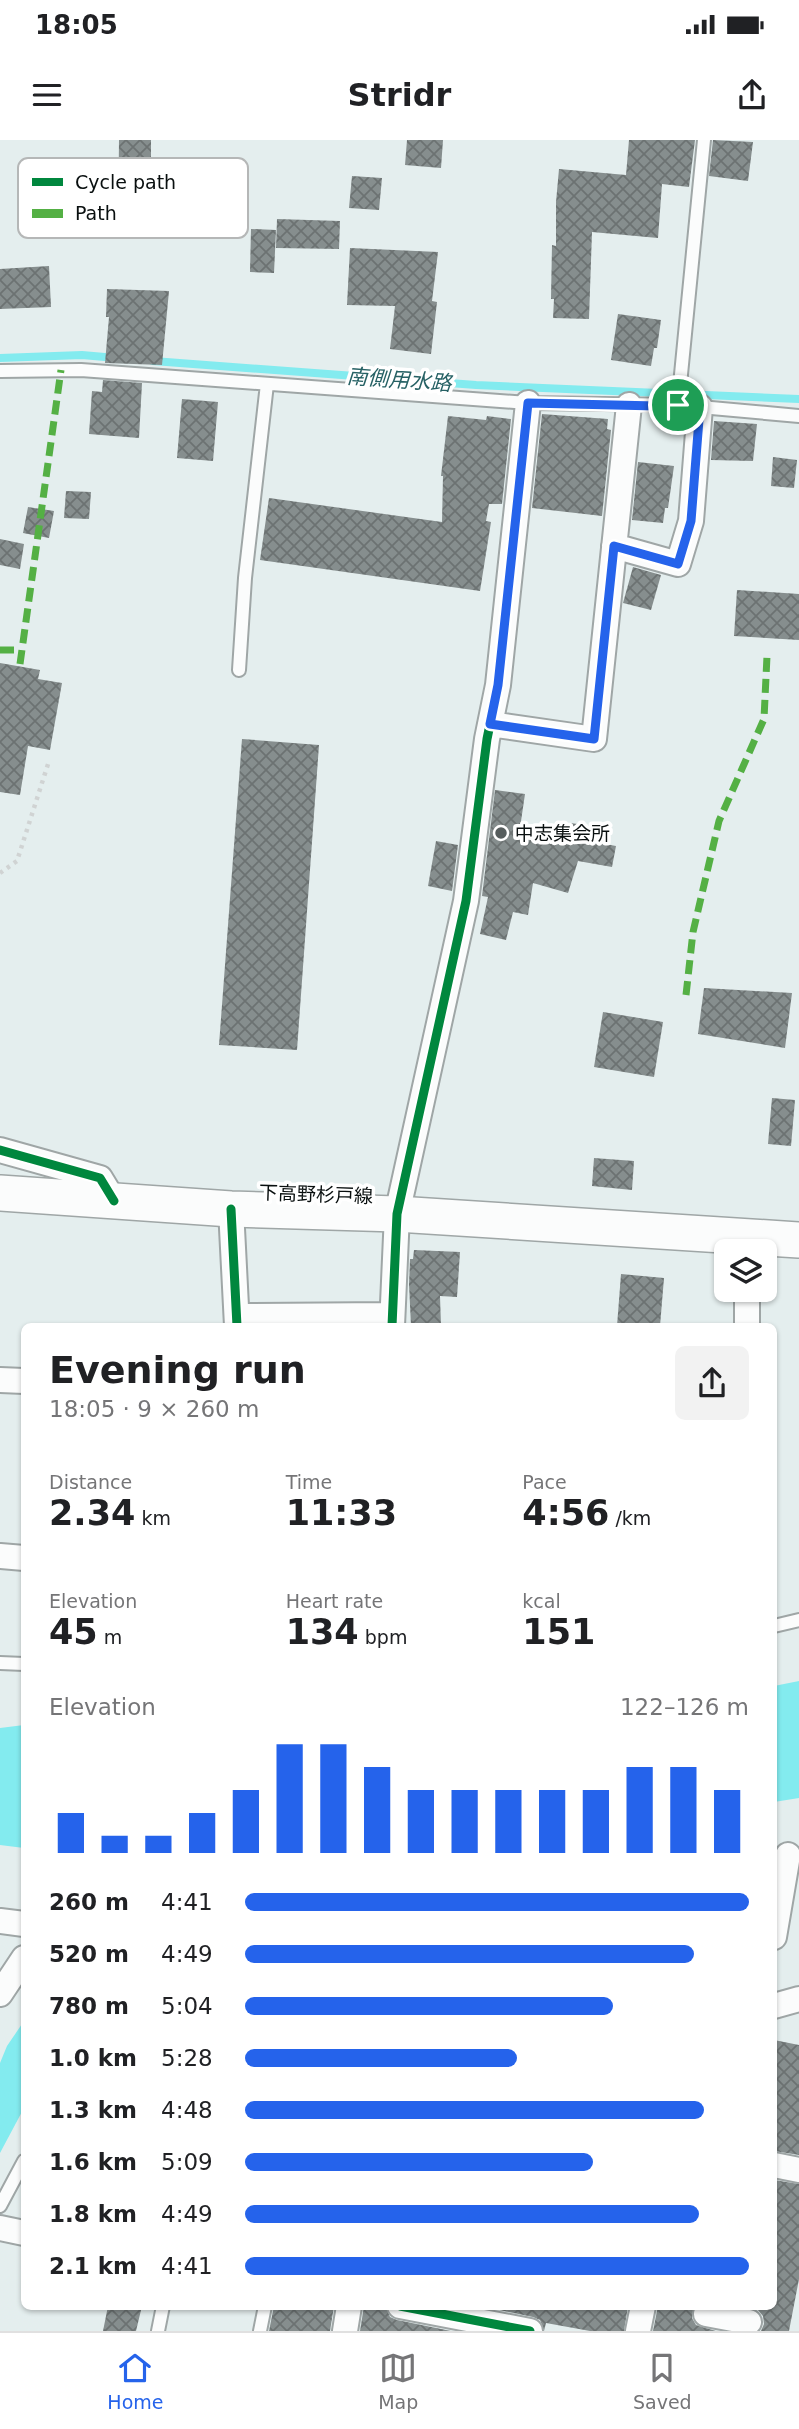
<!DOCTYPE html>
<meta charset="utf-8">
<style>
body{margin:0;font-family:"DejaVu Sans","Noto Sans JP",sans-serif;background:#f2f2f2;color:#202124;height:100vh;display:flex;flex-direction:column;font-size:26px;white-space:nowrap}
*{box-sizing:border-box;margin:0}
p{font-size:23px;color:#757577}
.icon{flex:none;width:38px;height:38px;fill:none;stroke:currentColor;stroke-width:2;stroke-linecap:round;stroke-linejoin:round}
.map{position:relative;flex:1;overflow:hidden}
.side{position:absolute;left:21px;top:1183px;width:756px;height:987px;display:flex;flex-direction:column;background:#fff;border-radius:10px;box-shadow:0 2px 5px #0004}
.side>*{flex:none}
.tools{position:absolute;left:714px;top:1099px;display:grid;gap:14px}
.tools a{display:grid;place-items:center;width:63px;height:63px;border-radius:10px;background:#fff;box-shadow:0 2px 5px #0004;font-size:35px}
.pin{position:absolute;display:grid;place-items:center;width:60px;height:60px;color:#fff;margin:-30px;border:4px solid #fff;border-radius:50%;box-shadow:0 2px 7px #0007}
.round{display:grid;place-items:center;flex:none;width:74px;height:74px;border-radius:10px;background:#f2f2f2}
.overview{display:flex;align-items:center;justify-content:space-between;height:119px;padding:0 28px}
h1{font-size:38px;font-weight:700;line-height:52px}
.stats{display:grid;grid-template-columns:repeat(3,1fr);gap:10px;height:119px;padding:7px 28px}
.stats div{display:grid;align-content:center}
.stats b{font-size:35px;font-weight:700}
.stats small{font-size:19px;font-weight:400}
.stats p{font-size:19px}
.chart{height:196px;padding:14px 28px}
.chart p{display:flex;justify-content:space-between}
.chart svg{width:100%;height:126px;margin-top:7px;stroke:#2563eb;stroke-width:6}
ul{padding:0 28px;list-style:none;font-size:23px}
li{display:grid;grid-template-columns:112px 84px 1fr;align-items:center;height:52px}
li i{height:18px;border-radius:9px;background:#2563eb}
.status{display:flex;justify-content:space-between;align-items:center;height:49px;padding:0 35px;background:#fff;direction:ltr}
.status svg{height:19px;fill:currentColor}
header{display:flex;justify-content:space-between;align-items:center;height:91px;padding:0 28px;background:#fff;font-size:32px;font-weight:700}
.menu{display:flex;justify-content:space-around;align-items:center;height:98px;border-top:2px solid #e0e0e0;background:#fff;font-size:19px;color:#757577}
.menu a{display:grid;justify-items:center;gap:4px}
.menu .selected{color:#2563eb}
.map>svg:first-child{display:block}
.water{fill:#83ebef}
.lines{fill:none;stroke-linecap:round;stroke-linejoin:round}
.stream{stroke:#83ebef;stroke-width:8}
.building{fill:url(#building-cross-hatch)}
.service-casing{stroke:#9fa6a6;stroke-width:16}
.minor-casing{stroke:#9fa6a6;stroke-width:28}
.secondary-casing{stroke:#9fa6a6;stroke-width:38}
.path{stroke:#d0d3d3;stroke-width:4.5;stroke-dasharray:3.5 5;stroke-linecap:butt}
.service{stroke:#fbfcfc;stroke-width:12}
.minor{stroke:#fbfcfc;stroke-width:24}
.secondary{stroke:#fbfcfc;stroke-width:35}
.quiet{stroke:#54b044;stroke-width:7;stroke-dasharray:14 7;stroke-linecap:butt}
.cycleway-casing{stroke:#fff;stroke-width:13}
.cycleway{stroke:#00873e;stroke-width:9}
.route-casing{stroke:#fff;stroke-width:14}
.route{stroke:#2563eb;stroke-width:9}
.poi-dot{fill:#565d5d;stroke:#fff;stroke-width:2.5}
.labels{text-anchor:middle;stroke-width:7;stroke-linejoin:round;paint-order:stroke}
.poi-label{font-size:19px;fill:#090f0f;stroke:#fff;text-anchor:start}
.street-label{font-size:19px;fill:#090f0f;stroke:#fff}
.water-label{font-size:21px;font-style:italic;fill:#266164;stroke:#fff}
.key{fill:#fff;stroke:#b5b7b7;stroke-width:2}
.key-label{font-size:19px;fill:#090f0f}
</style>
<div class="status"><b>18:05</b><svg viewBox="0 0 49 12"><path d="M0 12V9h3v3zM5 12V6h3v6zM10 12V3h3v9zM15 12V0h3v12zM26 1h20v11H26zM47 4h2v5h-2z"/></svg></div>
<header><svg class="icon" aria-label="menu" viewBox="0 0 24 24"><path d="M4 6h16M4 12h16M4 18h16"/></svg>Stridr<svg class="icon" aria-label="share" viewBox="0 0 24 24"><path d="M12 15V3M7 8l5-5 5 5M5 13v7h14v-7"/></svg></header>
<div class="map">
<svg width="799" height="2191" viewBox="0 0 799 2191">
<defs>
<pattern id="building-cross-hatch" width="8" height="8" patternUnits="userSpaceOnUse" patternTransform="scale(1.75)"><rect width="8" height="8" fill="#868e8e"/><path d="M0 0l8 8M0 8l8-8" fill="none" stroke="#6c7272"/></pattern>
</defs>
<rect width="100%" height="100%" fill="#e4eeee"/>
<!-- water -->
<path class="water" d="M799 1541V1658L774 1662V1546Z
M24 1585V1708L0 1705V1588Z
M24 1881V1968L0 2013V1923L7 1906Z"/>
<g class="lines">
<!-- stream -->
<path class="stream" d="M0 218 82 215 116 218
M153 221 476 245 799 259"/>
</g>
<!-- building -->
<path class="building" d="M119 0H151V88H118Z
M407 0H443L441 28 405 25Z
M629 0H695L689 47 662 44 658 98 592 92 589 179 553 178 554 159H551L552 105 556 106V62L559 29 626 35Z
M713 0 753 2 748 41 709 36Z
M352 36 382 38 379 70 349 68Z
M277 79 340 81 339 109 276 108Z
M251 89 276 90 274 133 250 132Z
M350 108 438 112 432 161 437 162 431 214 390 209 395 166 347 165Z
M49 126 51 167 0 169V129Z
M107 149 169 151 162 225 105 223 109 177H106Z
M618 174 661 180 657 208H654L651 226 611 220Z
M103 240 142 243 139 298 89 294 92 251 102 252Z
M182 259 218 262 213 321 177 318Z
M542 274 608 279 607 289 611 290 602 376 532 368Z
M448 276 486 280 487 276 511 279 502 364H489L486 381 491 382 480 451 260 420 269 358 442 382 443 336H441Z
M714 281 757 284 753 321 711 320Z
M773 317 797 320 794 348 771 346Z
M638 322 674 326 668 368H665L663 383 632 380Z
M66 351 91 352 89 379 64 378Z
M28 367 54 371 49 398 23 393Z
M0 399 24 404 20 429 0 425Z
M633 427 661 435 651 470 623 463Z
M737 450 799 454V500L734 496Z
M0 523 40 530 38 539 62 543 50 610 28 606 20 655 0 652Z
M242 599 319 605 297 910 219 905Z
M495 650 525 654 520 688 568 703 571 683 596 687 594 702 616 706 612 727 578 721 568 753 533 743 528 775 513 772 506 800 480 794 488 757 482 756Z
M436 701 458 705 452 751 428 746Z
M704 848 792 853 785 908 698 894Z
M603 872 663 882 654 937 594 927Z
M772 958 795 960 791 1006 768 1004Z
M594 1018 634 1021 632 1050 592 1046Z
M414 1110 460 1112 457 1157 440 1156 441 1186H411L409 1144 410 1119H413Z
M621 1134 664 1138 660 1186H617Z
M774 1900 799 1905V2015L774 2011Z
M774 2040 799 2044V2139L789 2191H761L764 2184 763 2176 758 2170 747 2166H774Z
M108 2166H142L136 2191H103Z
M274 2166H334L330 2191H269Z
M364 2166H386L390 2177 397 2180 451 2191H360Z
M481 2166H628L624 2191H590L546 2183 544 2191 540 2180 533 2177Z
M658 2166H694L692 2178 696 2185 716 2191H653Z"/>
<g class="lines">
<!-- service casing -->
<g class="service-casing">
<path id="service" d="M0 231 81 230 528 263 678 265 799 276
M678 265 704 0
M239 530 245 438 267 244
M774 1486 799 1480
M0 1523 24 1524
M0 2066 24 2021
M158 2191 163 2166
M260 2191 265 2166"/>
</g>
<!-- minor casing -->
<g class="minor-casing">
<path id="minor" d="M614 406 678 424 691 381 700 267
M490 584 594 599 629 265
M0 1010 100 1038 114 1061
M231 1069 237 1186
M237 1176 391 1175
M392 1186 397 1074 466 761 487 599 498 545 528 263
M747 1186V1150
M0 1240 24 1241
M0 1416 24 1418
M0 1781 24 1784
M774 1797 788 1715
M0 1854 24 1818
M774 1866 799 1859
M774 2025 799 2030
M0 2088 24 2093
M400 2166 530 2191
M706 2174 749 2182
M345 2191 349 2166
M638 2191 643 2166"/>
</g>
<!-- secondary casing -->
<g class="secondary-casing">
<path id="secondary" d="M0 1053 231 1069 397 1074 799 1100"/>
</g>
<!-- path -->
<path class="path" d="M0 733 17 721 49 621"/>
<!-- service -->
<use href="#service" class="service"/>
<!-- minor -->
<use href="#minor" class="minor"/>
<!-- secondary -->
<use href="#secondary" class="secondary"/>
<!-- quiet -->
<path class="quiet" d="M0 510H21
M20 524 61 230
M686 855 693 792 719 681 764 579 767 516"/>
<!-- cycleway casing -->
<g class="cycleway-casing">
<path id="cycleway" d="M614 406 678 424 691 381 700 267
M0 1010 100 1038 114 1061
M231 1069 237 1186
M392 1186 397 1074 466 761 487 599 498 545 528 263
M400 2166 530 2191"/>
</g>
<!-- cycleway -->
<use href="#cycleway" class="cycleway"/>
</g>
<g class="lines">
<!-- route casing -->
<g class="route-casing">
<path id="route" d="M528 263 700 267 691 381 678 424 614 406 594 599 490 584 498 545Z"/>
</g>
<!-- route -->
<use href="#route" class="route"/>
</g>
<!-- markers -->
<circle class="poi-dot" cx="501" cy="693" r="7"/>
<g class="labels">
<!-- poi labels -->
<g class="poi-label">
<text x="515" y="700">中志集会所</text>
</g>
<!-- street labels -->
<g class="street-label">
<text transform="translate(316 1054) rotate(2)" y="7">下高野杉戸線</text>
</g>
<!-- water labels -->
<g class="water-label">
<text transform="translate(399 240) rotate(4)" y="7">南側用水路</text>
</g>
</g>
<!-- legend -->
<rect x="18" y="18" width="230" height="80" rx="10" class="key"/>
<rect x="32" y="38" width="31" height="8" fill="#00873e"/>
<rect x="32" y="69" width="31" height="9" fill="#54b044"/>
<g class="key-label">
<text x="75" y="49">Cycle path</text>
<text x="75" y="80">Path</text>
</g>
</svg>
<div class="tools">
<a><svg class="icon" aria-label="layers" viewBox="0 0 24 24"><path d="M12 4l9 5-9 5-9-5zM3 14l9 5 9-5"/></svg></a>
</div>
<div class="pin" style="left:678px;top:265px;background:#1e9e55"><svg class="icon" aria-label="arrive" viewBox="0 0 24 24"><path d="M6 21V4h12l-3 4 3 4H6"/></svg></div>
<section class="side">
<div class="overview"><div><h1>Evening run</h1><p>18:05 · 9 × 260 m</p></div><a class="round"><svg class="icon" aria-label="share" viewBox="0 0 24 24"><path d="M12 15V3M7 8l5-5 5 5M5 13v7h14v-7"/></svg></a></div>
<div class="stats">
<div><p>Distance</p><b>2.34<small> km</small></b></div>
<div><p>Time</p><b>11:33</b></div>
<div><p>Pace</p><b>4:56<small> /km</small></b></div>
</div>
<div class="stats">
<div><p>Elevation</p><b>45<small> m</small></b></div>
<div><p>Heart rate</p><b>134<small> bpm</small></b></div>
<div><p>kcal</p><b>151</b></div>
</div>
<div class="chart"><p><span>Elevation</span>122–126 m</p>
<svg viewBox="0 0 160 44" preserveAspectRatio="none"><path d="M5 44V30M15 44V38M25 44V38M35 44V30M45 44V22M55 44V6M65 44V6M75 44V14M85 44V22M95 44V22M105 44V22M115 44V22M125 44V22M135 44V14M145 44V14M155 44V22"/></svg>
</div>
<ul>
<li><b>260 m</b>4:41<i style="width:100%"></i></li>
<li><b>520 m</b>4:49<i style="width:89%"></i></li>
<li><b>780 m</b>5:04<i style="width:73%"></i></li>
<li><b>1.0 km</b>5:28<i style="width:54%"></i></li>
<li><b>1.3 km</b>4:48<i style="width:91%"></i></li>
<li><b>1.6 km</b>5:09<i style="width:69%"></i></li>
<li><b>1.8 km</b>4:49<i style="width:90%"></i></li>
<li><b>2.1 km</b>4:41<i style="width:100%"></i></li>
</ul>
</section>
</div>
<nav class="menu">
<a class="selected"><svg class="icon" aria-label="home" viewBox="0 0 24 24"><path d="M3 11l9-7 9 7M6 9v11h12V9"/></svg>Home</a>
<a><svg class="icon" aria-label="map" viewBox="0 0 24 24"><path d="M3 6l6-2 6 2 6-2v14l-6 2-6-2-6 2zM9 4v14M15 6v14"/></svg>Map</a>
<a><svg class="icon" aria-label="saved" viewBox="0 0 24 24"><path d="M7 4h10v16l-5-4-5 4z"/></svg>Saved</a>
</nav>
